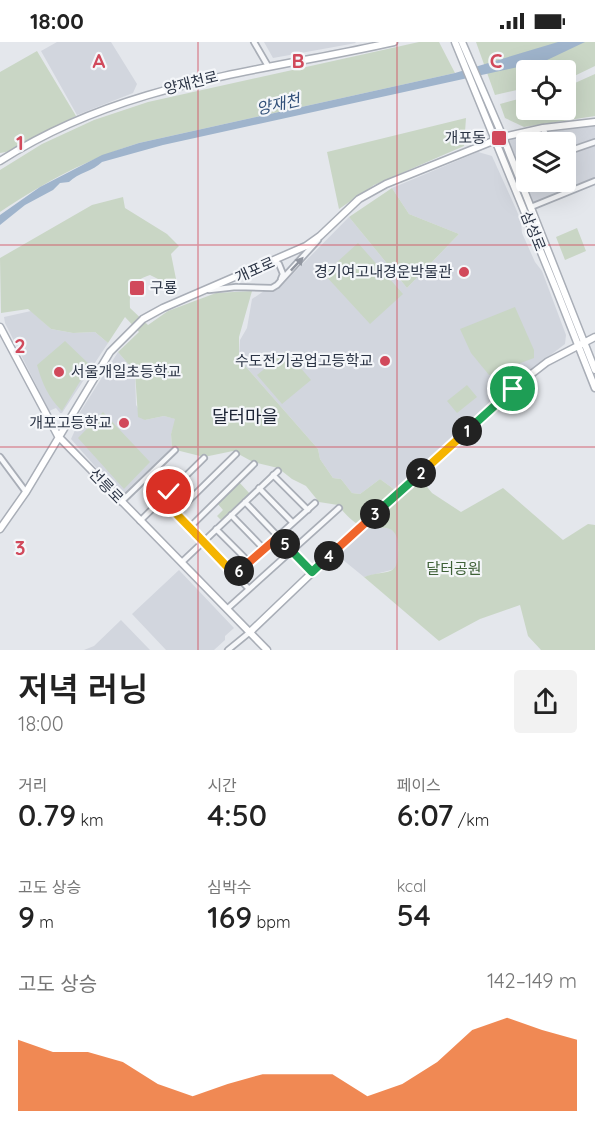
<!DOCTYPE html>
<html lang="ko">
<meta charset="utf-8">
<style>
body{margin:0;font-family:Quicksand,"Noto Sans KR",sans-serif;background:#f2f2f2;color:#222;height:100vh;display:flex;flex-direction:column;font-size:22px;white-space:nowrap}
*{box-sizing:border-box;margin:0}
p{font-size:20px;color:#767676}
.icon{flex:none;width:33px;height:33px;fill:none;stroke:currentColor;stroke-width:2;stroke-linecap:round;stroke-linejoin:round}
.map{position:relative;height:608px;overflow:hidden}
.drawer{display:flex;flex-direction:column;background:#fff;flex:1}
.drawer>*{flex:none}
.buttons{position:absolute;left:516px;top:18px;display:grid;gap:12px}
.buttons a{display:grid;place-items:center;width:60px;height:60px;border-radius:6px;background:#fff;box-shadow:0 6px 24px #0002;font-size:30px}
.pin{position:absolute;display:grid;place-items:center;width:51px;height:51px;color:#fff;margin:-26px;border:3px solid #fff;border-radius:50%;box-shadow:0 2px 6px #0007}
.km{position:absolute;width:30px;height:30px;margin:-15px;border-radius:50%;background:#222;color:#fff;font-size:16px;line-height:30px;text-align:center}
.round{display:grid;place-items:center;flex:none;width:63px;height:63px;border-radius:6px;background:#f2f2f2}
.head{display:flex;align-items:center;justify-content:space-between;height:102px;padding:0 18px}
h1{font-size:33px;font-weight:600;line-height:45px}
.metrics{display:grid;grid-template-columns:repeat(3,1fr);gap:9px;height:102px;padding:6px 18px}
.metrics div{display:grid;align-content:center}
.metrics b{font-size:30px;font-weight:600}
.metrics small{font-size:16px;font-weight:400}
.metrics p{font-size:16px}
.chart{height:168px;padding:12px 18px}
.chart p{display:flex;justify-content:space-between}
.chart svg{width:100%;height:108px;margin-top:6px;fill:#ea580c;opacity:.7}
.status{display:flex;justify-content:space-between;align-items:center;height:42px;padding:0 30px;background:#fff;direction:ltr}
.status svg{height:16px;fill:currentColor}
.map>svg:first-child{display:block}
.built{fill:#d2d6de;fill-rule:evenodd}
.green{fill:#c9d6c5}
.water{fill:#9fb4cc}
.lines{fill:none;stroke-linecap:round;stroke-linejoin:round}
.street-casing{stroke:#a9aeb7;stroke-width:8}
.secondary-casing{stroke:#a9aeb7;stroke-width:9}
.street{stroke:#f7f8fa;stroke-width:4.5}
.secondary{stroke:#fff;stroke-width:6}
.oneway{fill:#9196a0}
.split-1-casing{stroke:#fff;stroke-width:12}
.split-2-casing{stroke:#fff;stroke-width:12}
.split-3-casing{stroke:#fff;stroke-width:12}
.split-4-casing{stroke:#fff;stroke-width:12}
.split-5-casing{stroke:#fff;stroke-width:12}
.split-6-casing{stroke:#fff;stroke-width:12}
.split-7-casing{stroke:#fff;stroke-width:12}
.split-8-casing{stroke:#fff;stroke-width:12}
.split-1{stroke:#22a559;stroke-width:8}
.split-2{stroke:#f5b400;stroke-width:8}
.split-3{stroke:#22a559;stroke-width:8}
.split-4{stroke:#f0652b;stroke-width:8}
.split-5{stroke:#22a559;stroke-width:8}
.split-6{stroke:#f0652b;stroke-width:8}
.split-7{stroke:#f5b400;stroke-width:8}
.split-8{stroke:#f5b400;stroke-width:8}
.grid{fill:none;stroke:#d1495b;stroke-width:1.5;stroke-opacity:0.55}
.poi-dot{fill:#d1495b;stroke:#f4f6f9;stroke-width:2}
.labels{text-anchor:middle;stroke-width:4.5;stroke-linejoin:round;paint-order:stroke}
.street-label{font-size:15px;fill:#2b3445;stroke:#f4f6f9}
.poi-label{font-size:15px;fill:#2b3445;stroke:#f4f6f9;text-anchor:end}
.park-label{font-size:15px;fill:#3f6138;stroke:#f4f6f9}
.water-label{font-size:16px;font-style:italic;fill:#34527a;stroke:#f4f6f9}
.quarter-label{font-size:18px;fill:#1d2536;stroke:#f4f6f9}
.grid-label{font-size:20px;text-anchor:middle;font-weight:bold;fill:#d1495b;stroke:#f4f6f9;stroke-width:4.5;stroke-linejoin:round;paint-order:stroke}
</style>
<div class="status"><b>18:00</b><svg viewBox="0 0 49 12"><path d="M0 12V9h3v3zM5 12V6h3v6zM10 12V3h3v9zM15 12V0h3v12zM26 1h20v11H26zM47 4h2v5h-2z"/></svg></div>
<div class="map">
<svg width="595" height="608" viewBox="0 0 595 608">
<rect width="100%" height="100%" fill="#e4e7ec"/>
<!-- built -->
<path class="built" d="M57 0H111L137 42 133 51 77 73 41 9Z
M264 0H355L356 1 273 16Z
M595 83V138L533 163 505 97ZM526 100H566V140H526Z
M478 110 492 114 516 167 521 179 522 191 535 220 542 229 566 293 565 302 523 334 486 369 395 448 380 437 360 452 352 451 341 437 333 436 320 417 318 407 239 317 240 298 247 286 252 257 267 247 282 243 349 175 407 246 459 192 409 172 392 146Z
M31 269 51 287 73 291 95 290 108 301 62 371H60L56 366 49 369 5 281 4 275Z
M118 310 135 330 136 363 145 378 164 374 176 377 171 392 172 407 148 429 123 456 71 397 76 386 72 383Z
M388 485 396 491 398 499V522L395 527 364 535 337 513 364 486Z
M179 528 234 586 225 594V598L214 608H166L132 572Z
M121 578 150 608H84L94 604Z"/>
<!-- green -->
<path class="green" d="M419 0H439L455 31 139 101C85 118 47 139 0 170V128L42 102 94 78 148 60Z
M476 0H595V24L566 38V28H526V46L495 53Z
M37 9 76 74 6 110 0 111V30Z
M595 32V74L524 85 505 76 500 62 526 55V68H566V45Z
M466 76 464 104 374 143 339 167 327 110Z
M392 146 409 172 459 192 407 246 349 175Z
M123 155 125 166 167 192 179 204 171 212 178 247 150 233C133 238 129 249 130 266L148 283 168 269 216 251 252 249 239 295V317L318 407 320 417 333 436 341 437 352 451 360 452 380 437 395 448 406 444 419 435 432 451 461 470 503 446 563 498 588 482 595 483V608H541L528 594 520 563 480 577 439 599 364 535C390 526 399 538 398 503 398 497 396 490 390 487 384 484 375 487 367 486 357 485 344 471 338 463L319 460 306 444 292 437 278 426 253 420 233 409 204 415 172 407 171 392 175 377 164 374 145 378 138 375 135 330 118 310 139 290 125 275 108 301 95 290 73 291 51 287 28 267 1 271 0 216 92 163Z
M577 186 586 209 565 218 556 195Z
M358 201 403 252 370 282 324 232Z
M515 265 534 308V316L489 333 471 311 460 287Z
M65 299 90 323 62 369C48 355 42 341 37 323Z
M286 309 311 338 282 362 257 333Z
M467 343 477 355 457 371 447 359Z
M103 370 150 420 124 447 78 396Z
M239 440 250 452 222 479 217 474 223 468 217 461Z"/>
<!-- water -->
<path class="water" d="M558 0H585L545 19 163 103 102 120C93 129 78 131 69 140L60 141 53 148 25 163 0 183V173L40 145 102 113 139 101 455 31Z"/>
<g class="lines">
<!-- street casing -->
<g class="street-casing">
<path id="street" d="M254 0 268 24
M543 86 549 100
M566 110 595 100
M565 140 569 149
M524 147 541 140
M531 165 595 139
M275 219 279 222 283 232 281 237
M209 248 236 245 272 246 277 243 318 198
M0 415 26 450
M273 433 308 468
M259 446 293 481
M162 457 249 547
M121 460 175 408
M245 460 312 530
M176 471 236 412
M231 473 264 507
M140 479 204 416
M189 486 254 422
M216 487 249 520
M182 520 278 429
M235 533 315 461
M227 567 339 466
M228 608 250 590"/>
</g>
<!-- secondary casing -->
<g class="secondary-casing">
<path id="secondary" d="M455 0 556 247 595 346
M462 0 503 95 595 328
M0 119C123 40 255 31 394 0
M0 285 58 394 267 608
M0 487 26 450 110 310 143 277 163 266 306 204 320 194 359 157 386 142 503 95 543 86 595 80
M250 590 342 502 525 337 547 320 595 295"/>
</g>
<!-- street -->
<use href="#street" class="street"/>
<!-- secondary -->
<use href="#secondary" class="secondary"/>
</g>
<!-- one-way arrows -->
<defs><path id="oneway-solid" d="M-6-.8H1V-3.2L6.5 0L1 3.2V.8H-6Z" transform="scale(1.5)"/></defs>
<use class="oneway" href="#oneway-solid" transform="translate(297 222) rotate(-47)"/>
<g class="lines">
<!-- split-1 casing -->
<g class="split-1-casing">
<path id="split-1" d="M467 389 513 347"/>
</g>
<!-- split-2 casing -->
<g class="split-2-casing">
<path id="split-2" d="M421 431 467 389"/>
</g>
<!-- split-3 casing -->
<g class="split-3-casing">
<path id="split-3" d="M375 472 421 431"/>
</g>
<!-- split-4 casing -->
<g class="split-4-casing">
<path id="split-4" d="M329 514 375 472"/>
</g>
<!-- split-5 casing -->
<g class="split-5-casing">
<path id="split-5" d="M285 502 312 530 329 514"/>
</g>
<!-- split-6 casing -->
<g class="split-6-casing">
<path id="split-6" d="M239 529 278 495 285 502"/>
</g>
<!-- split-7 casing -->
<g class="split-7-casing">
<path id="split-7" d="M196 492 235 533 239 529"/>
</g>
<!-- split-8 casing -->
<g class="split-8-casing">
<path id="split-8" d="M169 450 162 457 196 492"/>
</g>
<!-- split-1 -->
<use href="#split-1" class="split-1"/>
<!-- split-2 -->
<use href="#split-2" class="split-2"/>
<!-- split-3 -->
<use href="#split-3" class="split-3"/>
<!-- split-4 -->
<use href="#split-4" class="split-4"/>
<!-- split-5 -->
<use href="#split-5" class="split-5"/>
<!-- split-6 -->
<use href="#split-6" class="split-6"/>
<!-- split-7 -->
<use href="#split-7" class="split-7"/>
<!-- split-8 -->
<use href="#split-8" class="split-8"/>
</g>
<!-- grid -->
<path class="grid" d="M198 0V608M397 0V608M0 203H595M0 405H595"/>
<!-- markers -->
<g class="poi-dot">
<rect x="491" y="88" width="16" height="16" rx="3"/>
<circle cx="464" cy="230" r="6"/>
<rect x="129" y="238" width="16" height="16" rx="3"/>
<circle cx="385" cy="319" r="6"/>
<circle cx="59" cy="330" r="6"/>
<circle cx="124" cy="381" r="6"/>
</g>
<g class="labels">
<!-- street labels -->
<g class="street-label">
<text transform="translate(191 41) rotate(-14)" y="5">양재천로</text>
<text transform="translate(533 189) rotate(68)" y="5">삼성로</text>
<text transform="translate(255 228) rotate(-24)" y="5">개포로</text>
<text transform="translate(106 444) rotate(46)" y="5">선릉로</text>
</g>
<!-- poi labels -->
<g class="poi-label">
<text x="486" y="101">개포동</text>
<text x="452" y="235">경기여고내경운박물관</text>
<text x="150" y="251" text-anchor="start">구룡</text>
<text x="373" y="324">수도전기공업고등학교</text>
<text x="71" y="335" text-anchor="start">서울개일초등학교</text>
<text x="112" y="386">개포고등학교</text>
</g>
<!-- park labels -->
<g class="park-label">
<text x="454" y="532">달터공원</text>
</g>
<!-- water labels -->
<g class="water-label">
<text transform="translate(278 62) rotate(-13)" y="6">양재천</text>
</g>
<!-- quarter labels -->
<g class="quarter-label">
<text x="245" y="381">달터마을</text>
</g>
</g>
<g class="grid-label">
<text x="99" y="26">A</text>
<text x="298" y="26">B</text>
<text x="496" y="26">C</text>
<text x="20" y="108">1</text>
<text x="20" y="311">2</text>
<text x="20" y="513">3</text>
</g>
</svg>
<div class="buttons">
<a><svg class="icon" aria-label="locate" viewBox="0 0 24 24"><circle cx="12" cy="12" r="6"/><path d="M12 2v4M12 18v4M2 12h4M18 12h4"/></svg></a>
<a><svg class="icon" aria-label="layers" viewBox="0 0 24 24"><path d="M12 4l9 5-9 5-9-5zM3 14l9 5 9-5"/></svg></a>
</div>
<div class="pin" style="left:513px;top:347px;background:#1e9e55"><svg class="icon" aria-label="arrive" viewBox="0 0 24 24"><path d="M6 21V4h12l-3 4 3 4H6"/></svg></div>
<div class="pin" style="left:169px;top:450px;background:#d93025"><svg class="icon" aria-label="check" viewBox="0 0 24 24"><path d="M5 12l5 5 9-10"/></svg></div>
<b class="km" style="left:467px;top:389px">1</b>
<b class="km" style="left:421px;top:431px">2</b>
<b class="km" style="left:375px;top:472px">3</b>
<b class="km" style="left:329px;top:514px">4</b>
<b class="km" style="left:285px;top:502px">5</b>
<b class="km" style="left:239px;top:529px">6</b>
</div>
<section class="drawer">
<div class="head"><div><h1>저녁 러닝</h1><p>18:00</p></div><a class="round"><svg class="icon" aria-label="share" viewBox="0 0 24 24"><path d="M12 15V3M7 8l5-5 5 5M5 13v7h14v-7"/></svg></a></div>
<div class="metrics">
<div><p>거리</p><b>0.79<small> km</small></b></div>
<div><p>시간</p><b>4:50</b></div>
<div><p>페이스</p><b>6:07<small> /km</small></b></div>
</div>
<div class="metrics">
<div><p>고도 상승</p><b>9<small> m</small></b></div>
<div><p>심박수</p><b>169<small> bpm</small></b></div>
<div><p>kcal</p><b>54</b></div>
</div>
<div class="chart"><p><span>고도 상승</span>142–149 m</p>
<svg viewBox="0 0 160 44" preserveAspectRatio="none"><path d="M0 44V15L10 20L20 20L30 24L40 33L50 38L60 33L70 29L80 29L90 29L100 38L110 33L120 24L130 11L140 6L150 11L160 15V44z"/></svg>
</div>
</section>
